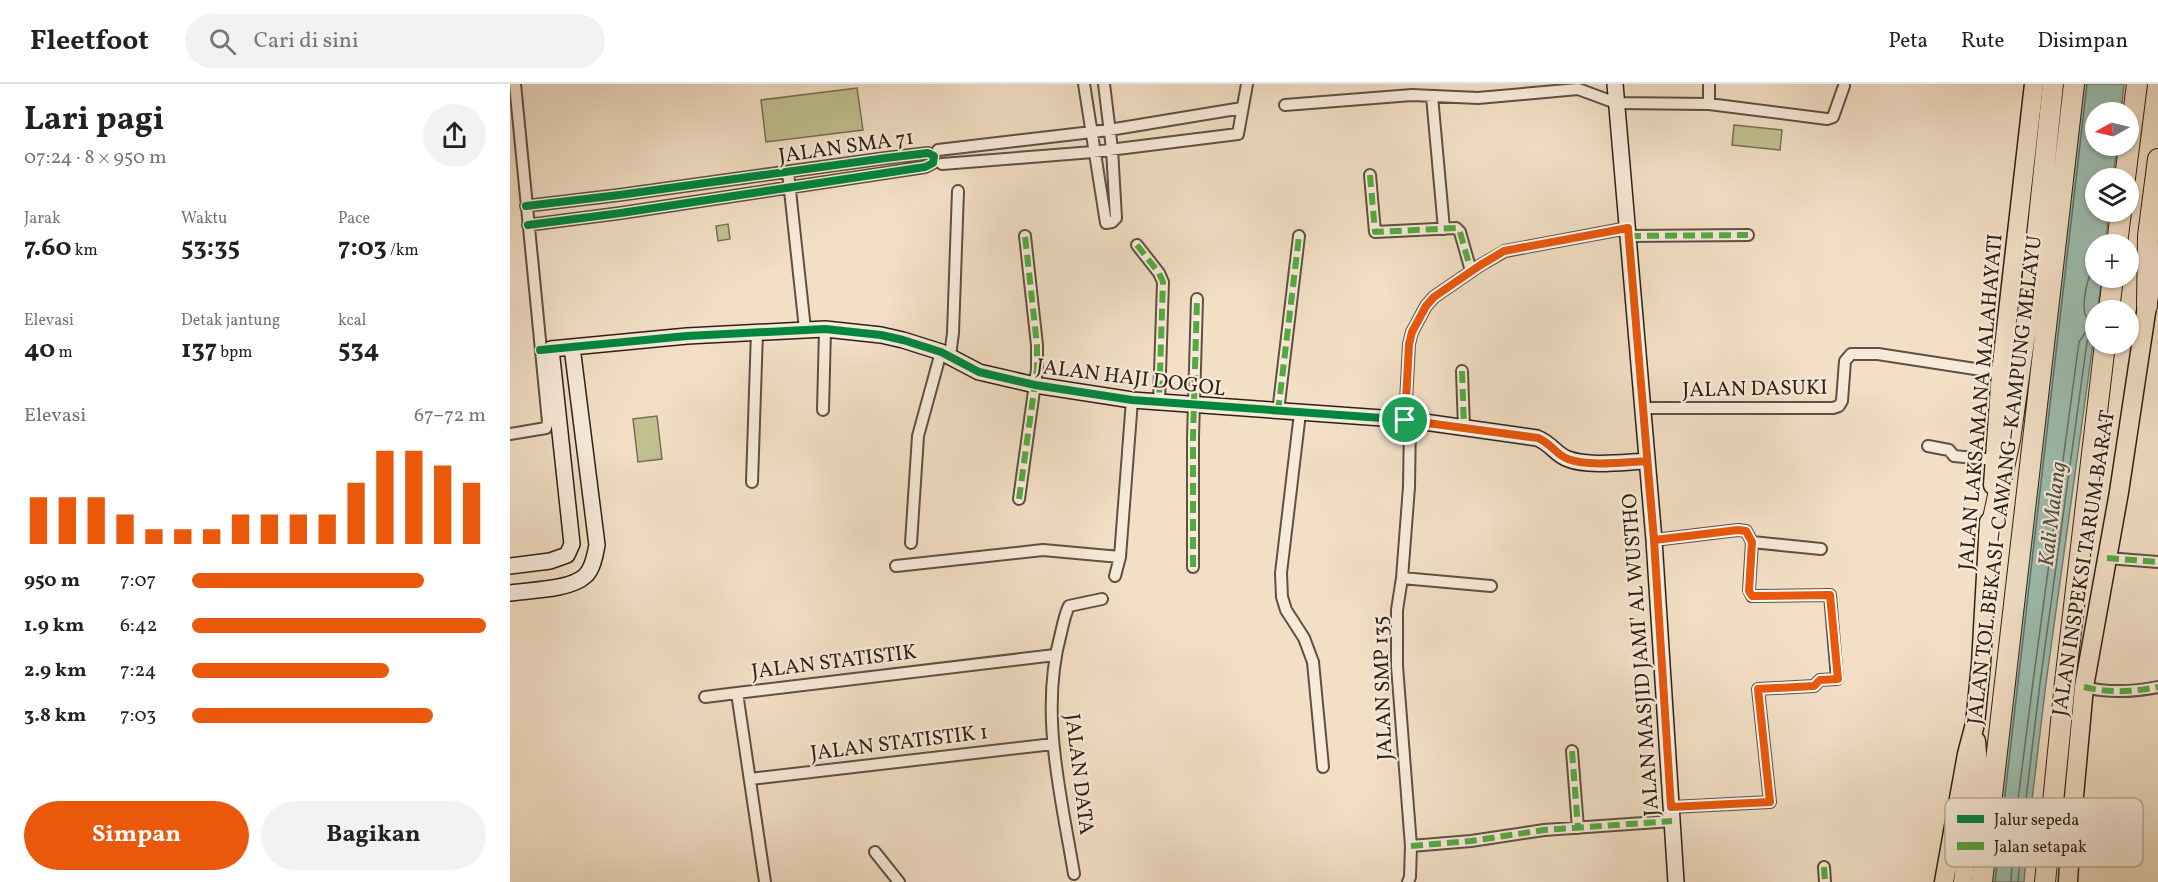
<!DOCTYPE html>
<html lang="id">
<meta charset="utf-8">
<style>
body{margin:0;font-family:Vollkorn,serif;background:#f2f2f2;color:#222;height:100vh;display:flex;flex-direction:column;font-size:22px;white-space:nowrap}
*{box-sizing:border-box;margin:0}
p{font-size:20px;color:#767676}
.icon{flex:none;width:33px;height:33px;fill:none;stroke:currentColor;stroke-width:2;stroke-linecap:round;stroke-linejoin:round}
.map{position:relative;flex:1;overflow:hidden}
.side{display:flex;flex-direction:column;background:#fff;width:510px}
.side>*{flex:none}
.needle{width:39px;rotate:262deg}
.fabs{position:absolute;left:1575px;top:18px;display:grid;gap:12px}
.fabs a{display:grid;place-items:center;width:54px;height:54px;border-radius:50%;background:#fff;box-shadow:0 2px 4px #0004;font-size:30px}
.pin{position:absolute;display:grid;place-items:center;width:51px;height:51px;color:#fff;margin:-26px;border:3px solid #fff;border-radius:50%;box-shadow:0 2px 6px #0007}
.round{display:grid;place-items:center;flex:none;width:63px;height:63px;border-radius:32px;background:#f2f2f2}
.headline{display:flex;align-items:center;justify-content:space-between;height:102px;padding:0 24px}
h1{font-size:33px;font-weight:700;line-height:45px}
.metrics{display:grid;grid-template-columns:repeat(3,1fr);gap:9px;height:102px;padding:6px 24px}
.metrics div{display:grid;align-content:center}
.metrics b{font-size:26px;font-weight:700}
.metrics small{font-size:16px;font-weight:400}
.metrics p{font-size:16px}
.chart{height:168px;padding:12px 24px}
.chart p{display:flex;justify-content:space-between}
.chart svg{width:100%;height:108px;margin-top:6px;stroke:#ea580c;stroke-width:6}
.action{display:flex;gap:12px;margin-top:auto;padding:12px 24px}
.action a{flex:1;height:69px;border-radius:36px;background:#ea580c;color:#fff;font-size:24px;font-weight:700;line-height:69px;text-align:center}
.action a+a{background:#f2f2f2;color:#222}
ul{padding:0 24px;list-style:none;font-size:20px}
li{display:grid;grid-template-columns:96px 72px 1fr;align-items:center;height:45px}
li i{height:15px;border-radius:8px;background:#ea580c}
header{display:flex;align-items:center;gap:36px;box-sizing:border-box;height:84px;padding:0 30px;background:#fff;border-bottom:2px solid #e0e0e0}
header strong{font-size:28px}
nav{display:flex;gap:33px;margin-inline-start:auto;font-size:21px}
.search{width:420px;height:54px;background:#f2f2f2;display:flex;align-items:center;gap:15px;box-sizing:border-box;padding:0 21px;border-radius:33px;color:#767676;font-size:22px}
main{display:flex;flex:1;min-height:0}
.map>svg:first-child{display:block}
.green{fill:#c0c091;stroke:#777054;stroke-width:1.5}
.water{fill:#9cbdaf;stroke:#707f72;stroke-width:1.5}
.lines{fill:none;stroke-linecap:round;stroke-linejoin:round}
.shore{stroke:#656f62;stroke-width:1.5}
.street-casing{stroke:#5f5042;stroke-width:14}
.secondary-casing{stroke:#2e2116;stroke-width:18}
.primary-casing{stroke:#2e2116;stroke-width:21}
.highway-casing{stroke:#2e2116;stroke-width:22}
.street{stroke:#f7ead9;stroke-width:10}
.secondary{stroke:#f7ead9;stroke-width:15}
.primary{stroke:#f2dfc5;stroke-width:18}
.highway{stroke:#f2dfc5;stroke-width:20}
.quiet{stroke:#54aa42;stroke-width:6;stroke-dasharray:12 6;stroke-linecap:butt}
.cycleway-casing{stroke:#f7ead9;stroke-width:11}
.cycleway{stroke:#00873e;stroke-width:8}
.route-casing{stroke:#fff;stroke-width:12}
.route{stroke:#ea580c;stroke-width:8}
.labels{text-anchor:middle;stroke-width:4.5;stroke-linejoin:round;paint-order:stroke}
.street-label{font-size:21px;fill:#2e2116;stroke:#f7ead9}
.water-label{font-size:22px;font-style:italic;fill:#4f5044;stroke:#f7ead9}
.key{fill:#f7ead9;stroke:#bbae9e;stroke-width:1.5}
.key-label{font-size:16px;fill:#2e2116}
</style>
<header>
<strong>Fleetfoot</strong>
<div class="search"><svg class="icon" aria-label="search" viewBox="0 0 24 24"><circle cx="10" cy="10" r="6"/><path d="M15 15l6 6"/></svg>Cari di sini</div>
<nav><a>Peta</a><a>Rute</a><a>Disimpan</a></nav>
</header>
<main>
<section class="side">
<div class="headline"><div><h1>Lari pagi</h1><p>07:24 · 8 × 950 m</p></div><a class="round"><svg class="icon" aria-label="share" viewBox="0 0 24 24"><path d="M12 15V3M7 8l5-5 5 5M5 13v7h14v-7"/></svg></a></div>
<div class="metrics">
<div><p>Jarak</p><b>7.60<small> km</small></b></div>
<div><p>Waktu</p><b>53:35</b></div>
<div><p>Pace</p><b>7:03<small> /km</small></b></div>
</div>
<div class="metrics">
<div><p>Elevasi</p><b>40<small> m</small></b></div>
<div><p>Detak jantung</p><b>137<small> bpm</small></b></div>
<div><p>kcal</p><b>534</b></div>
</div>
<div class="chart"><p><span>Elevasi</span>67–72 m</p>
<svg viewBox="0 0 160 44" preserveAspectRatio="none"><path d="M5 44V25M15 44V25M25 44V25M35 44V32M45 44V38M55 44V38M65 44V38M75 44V32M85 44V32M95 44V32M105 44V32M115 44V19M125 44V6M135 44V6M145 44V12M155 44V19"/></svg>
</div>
<ul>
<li><b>950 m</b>7:07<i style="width:79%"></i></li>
<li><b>1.9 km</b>6:42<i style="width:100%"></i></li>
<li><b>2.9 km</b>7:24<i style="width:67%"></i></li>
<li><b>3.8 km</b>7:03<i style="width:82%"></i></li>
</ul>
<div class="action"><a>Simpan</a><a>Bagikan</a></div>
</section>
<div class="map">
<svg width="1648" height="798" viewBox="0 0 1648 798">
<rect width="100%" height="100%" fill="#f2dfc5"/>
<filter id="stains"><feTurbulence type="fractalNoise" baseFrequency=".00333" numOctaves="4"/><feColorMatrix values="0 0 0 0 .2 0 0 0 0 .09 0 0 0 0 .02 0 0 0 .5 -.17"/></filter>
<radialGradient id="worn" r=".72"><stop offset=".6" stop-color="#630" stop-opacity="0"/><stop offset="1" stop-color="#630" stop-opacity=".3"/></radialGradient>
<!-- green -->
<path class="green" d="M347 4 353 46 256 58 251 16Z
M1224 41 1272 46 1270 66 1222 61Z
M218 140 220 155 208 157 206 142Z
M147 332 152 375 128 378 123 335Z"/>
<!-- water -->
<path class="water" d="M1564 0H1614L1611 28H1586V62H1607L1603 94H1586V128H1599L1595 160H1586V194H1592L1536 599 1518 749 1514 798H1472Z"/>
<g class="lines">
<!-- shore -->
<path class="shore" d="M1586 182C1577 189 1572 219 1575 230 1577 235 1581 237 1586 240
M1485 798 1577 0
M1501 798 1504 747 1523 598 1569 258 1575 249 1586 245
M1508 798 1512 748 1530 599 1577 258 1580 254 1586 253"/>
<!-- street casing -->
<g class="street-casing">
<path id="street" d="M574 0 596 139 602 138 606 134 602 65 594 0
M922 12 934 145
M1199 20V0
M775 21 902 11 968 14 1068 5 1106 19 1199 20 1317 35 1323 33 1334 2
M428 66 599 46 732 24
M432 80 583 68 728 50 737 0
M278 88 295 245
M860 91 865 148 946 144 950 148 961 187
M16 122 109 111 376 74 418 69 424 72 423 79 415 83 111 129 18 141
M1119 152 1238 151
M627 161 649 189 653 198 649 318
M440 272 443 249 448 107
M952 287 954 344
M1134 324H1323L1329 322 1332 317 1335 277 1341 270H1368L1491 289
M313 326 315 245
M768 328 789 152
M790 329 771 489 772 513 776 526 794 554 803 578 813 683
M895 336 899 260 902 248 916 222 924 213 969 182 995 167 1118 144
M0 350 36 344 38 338 5 0
M1418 362 1439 366 1444 372 1485 376
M242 398 247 248
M509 415 527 285V261L515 152
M1144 456 1228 446 1236 447 1242 458 1239 506 1242 512 1320 511 1327 595 1310 596 1304 602 1248 605 1260 718 1162 723
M1242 458 1311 465
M401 459 408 352 431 268
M1597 474 1648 478
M386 482 533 466 610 473
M683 483V353L687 215
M605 492 610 473 622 316
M892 494 981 502
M1574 603C1598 609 1623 608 1648 603
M195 613 227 609
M1062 667 1068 744
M240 695 543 660
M901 762 961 757 1034 746 1162 737
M365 768 389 798
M1314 783 1315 798
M564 790C551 711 529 628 551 549 553 540 555 530 559 522L592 515
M255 798 227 609 545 571
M898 798 900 793 901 762 887 582V526L892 494 899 403 900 336"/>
</g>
<!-- secondary casing -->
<g class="secondary-casing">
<path id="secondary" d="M1105 0 1144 456 1166 798
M0 482 40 477 57 471 62 460 41 265 177 252 315 245 371 251 393 256 431 268 469 288 525 301 622 316 900 336 1027 354C1042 360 1046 371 1058 375 1079 383 1114 378 1137 377
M0 509C20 506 60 506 75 492 83 485 85 471 87 461L62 263"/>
</g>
<!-- primary casing -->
<g class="primary-casing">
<path id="primary" d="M1483 401 1491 289 1524 0
M1434 798 1457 670 1465 640 1471 580 1479 438
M1453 798 1468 681 1466 657
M1558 798 1561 745 1574 603 1609 408 1637 222 1648 169"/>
</g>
<!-- highway casing -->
<g class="highway-casing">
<path id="highway" d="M1615 94 1627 0
M1607 160 1611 128
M1637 222 1638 152 1648 75
M1599 226 1603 194
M1479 453 1500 356 1522 200 1543 0
M1472 798 1564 0
M1535 798 1555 598 1595 260"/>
</g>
<!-- street -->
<use href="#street" class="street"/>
<!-- secondary -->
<use href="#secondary" class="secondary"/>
<!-- primary -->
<use href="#primary" class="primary"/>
<!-- highway -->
<use href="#highway" class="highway"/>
<!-- quiet -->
<path class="quiet" d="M860 91 865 148 946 144 950 148 961 187
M1119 152 1238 151
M627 161 649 189 653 198 649 318
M952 287 954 344
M768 328 789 152
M895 336 899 260 902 248 916 222 924 213 969 182 995 167 1118 144
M509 415 527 285V261L515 152
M1597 474 1648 478
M683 483V353L687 215
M1574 603C1598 609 1623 608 1648 603
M1062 667 1068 744
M1162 723 1260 718 1248 605 1304 602 1310 596 1327 595 1320 511
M901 762 961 757 1034 746 1162 737
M1314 783 1315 798"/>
<!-- cycleway casing -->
<g class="cycleway-casing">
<path id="cycleway" d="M16 122 109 111 376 74 418 69 424 72 423 79 415 83 111 129 18 141
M30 266 177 252 315 245 371 251 393 256 431 268 469 288 525 301 622 316 900 336 1027 354C1042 360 1046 371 1058 375 1079 383 1114 378 1137 377"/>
</g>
<!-- cycleway -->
<use href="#cycleway" class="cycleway"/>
</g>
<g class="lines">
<!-- route casing -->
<g class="route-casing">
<path id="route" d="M895 336 1028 354C1042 360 1046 371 1058 375 1079 383 1114 378 1137 377L1144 456 1228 446 1236 447 1242 458 1239 507 1242 512 1320 511 1328 595 1310 596 1304 602 1248 605 1260 718 1161 723 1144 456 1118 144 994 167 969 182 924 213 916 222 902 248 899 260 895 336"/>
</g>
<!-- route -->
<use href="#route" class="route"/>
</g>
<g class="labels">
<!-- street labels -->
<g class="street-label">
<text transform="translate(336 62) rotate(-8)" y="7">JALAN SMA 71</text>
<text transform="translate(621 293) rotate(7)" y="7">JALAN HAJI DOGOL</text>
<text transform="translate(1245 304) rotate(-1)" y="7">JALAN DASUKI</text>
<text transform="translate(1470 318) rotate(-85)" y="7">JALAN LAKSAMANA MALAHAYATI</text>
<text transform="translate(1494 396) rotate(-83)" y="7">JALAN TOL BEKASI–CAWANG–KAMPUNG MELAYU</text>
<text transform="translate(1573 479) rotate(-81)" y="7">JALAN INSPEKSI TARUM BARAT</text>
<text transform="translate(1130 571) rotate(-94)" y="7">JALAN MASJID JAMI' AL WUSTHO</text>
<text transform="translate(324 577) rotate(-7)" y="7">JALAN STATISTIK</text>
<text transform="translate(872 604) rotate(-92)" y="7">JALAN SMP 135</text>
<text transform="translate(389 658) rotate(-7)" y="7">JALAN STATISTIK 1</text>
<text transform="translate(570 690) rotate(83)" y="7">JALAN DATA</text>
</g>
<!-- water labels -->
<g class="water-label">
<text transform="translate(1541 430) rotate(-83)" y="8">Kali Malang</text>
</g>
</g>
<!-- legend -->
<rect x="1435" y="714" width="198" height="69" rx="9" class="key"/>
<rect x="1447" y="731" width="27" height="8" fill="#00873e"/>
<rect x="1447" y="758" width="27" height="8" fill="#54aa42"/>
<g class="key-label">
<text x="1484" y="741">Jalur sepeda</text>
<text x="1484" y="768">Jalan setapak</text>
</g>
<rect width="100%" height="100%" filter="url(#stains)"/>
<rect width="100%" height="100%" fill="url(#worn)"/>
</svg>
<div class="fabs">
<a><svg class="needle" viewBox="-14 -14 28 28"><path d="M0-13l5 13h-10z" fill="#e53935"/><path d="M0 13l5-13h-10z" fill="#767676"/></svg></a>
<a><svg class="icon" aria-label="layers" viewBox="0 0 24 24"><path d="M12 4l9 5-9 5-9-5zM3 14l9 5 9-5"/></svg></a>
<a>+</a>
<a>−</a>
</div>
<div class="pin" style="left:895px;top:336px;background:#1e9e55"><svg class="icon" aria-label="arrive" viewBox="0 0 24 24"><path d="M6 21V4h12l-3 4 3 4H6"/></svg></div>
</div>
</main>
